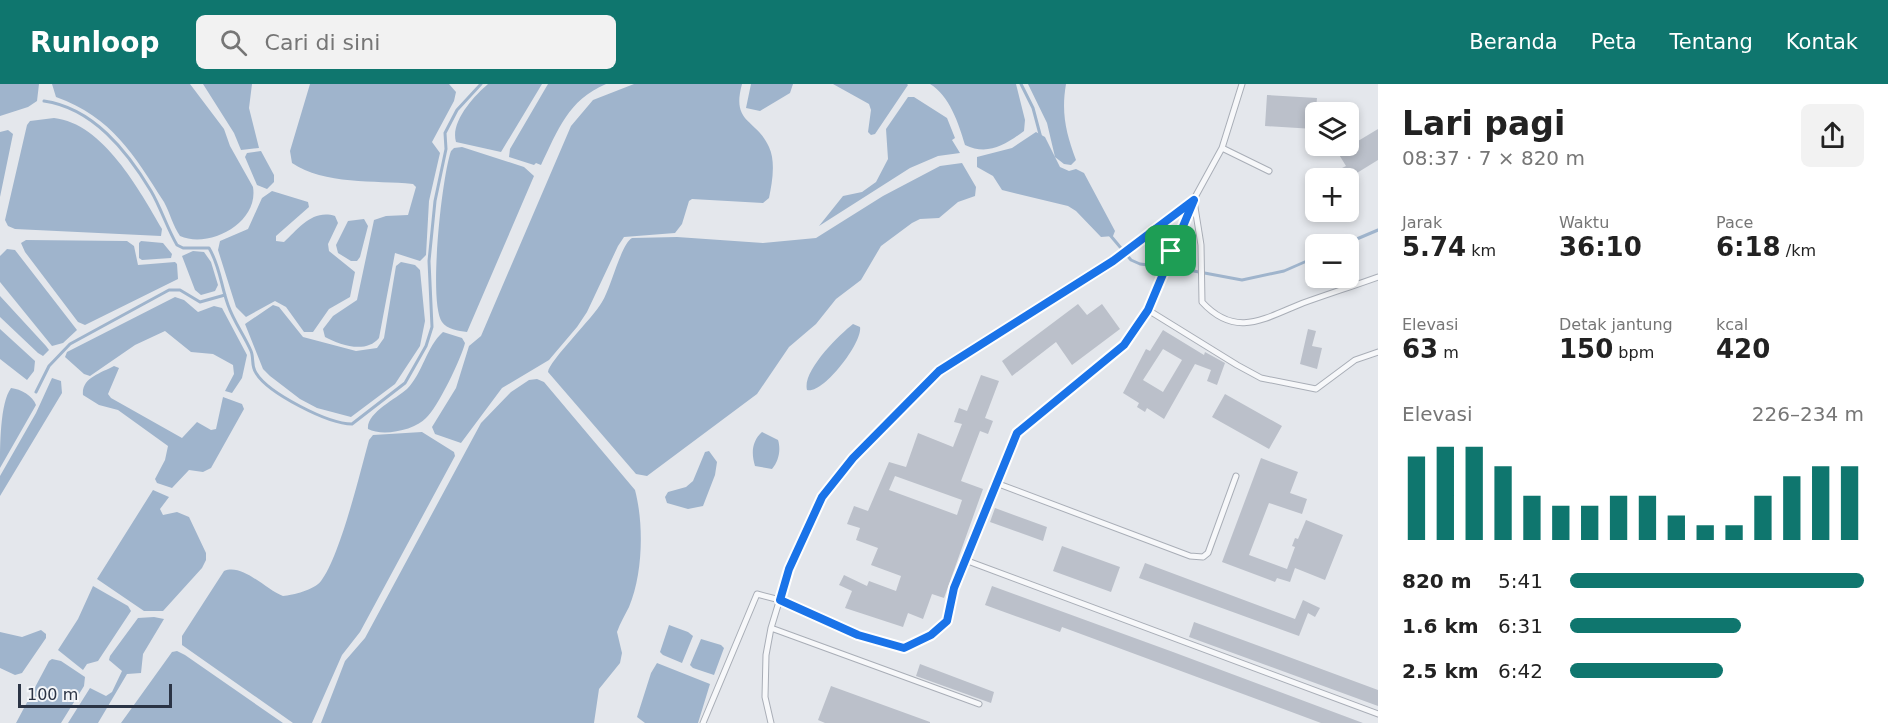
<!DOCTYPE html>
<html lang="id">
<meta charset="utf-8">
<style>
body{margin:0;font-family:"DejaVu Sans",sans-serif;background:#f2f2f2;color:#222;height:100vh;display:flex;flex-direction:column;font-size:22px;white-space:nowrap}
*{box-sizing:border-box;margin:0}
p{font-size:20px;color:#767676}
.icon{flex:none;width:33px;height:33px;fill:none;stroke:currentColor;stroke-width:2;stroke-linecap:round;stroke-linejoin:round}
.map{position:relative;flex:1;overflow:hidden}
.sheet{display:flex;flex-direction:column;background:#fff;width:510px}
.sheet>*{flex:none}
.tools{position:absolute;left:1305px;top:18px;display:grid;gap:12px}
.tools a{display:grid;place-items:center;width:54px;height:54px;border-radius:9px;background:#fff;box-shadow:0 3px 9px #0003;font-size:30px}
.scale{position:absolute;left:18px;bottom:15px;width:154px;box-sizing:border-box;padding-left:6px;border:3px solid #2b3445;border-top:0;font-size:16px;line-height:21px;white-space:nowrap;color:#2b3445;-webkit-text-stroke:4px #f4f6f9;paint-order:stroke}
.pin{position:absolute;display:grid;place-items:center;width:51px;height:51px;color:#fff;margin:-26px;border-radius:12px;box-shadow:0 3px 9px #0006}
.round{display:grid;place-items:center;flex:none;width:63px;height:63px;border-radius:9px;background:#f2f2f2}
.head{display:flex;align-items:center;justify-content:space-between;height:102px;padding:0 24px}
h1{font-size:33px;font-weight:800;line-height:45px}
.stats{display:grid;grid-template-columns:repeat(3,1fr);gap:9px;height:102px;padding:6px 24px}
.stats div{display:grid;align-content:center}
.stats b{font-size:26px;font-weight:800}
.stats small{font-size:16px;font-weight:400}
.stats p{font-size:16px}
.chart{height:168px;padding:12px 24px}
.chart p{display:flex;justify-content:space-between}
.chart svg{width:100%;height:108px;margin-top:6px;stroke:#0f766e;stroke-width:6}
ul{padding:0 24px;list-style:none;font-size:20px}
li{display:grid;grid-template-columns:96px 72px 1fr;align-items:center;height:45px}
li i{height:15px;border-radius:8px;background:#0f766e}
header{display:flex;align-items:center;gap:36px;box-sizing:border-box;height:84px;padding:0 30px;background:#0f766e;color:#fff}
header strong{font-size:28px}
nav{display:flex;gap:33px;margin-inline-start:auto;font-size:21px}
.search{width:420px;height:54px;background:#f2f2f2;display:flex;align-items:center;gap:15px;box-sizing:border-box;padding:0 21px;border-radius:9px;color:#767676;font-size:22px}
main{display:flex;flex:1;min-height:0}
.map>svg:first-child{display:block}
.water{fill:#9fb4cc}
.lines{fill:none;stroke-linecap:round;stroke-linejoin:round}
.stream{stroke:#9fb4cc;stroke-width:3}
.building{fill:#bbc0ca;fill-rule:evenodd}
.service-casing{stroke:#a9aeb7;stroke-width:7}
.service{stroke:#f7f8fa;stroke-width:5}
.route-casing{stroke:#fff;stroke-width:12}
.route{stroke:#1a73e8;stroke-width:8}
</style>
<header>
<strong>Runloop</strong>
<div class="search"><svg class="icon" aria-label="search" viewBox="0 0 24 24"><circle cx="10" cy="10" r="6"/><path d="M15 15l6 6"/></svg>Cari di sini</div>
<nav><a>Beranda</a><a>Peta</a><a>Tentang</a><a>Kontak</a></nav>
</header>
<main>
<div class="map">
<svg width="1378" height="639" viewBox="0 0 1378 639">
<rect width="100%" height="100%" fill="#e4e7ec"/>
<!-- water -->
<path class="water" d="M0 0H39L37 17 28 23 0 32Z
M52 0H190L224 45 230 62 253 103C259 139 209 165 180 152 173 142 170 129 164 118 133 70 113 34 56 13Z
M203 0H252L249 24 259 64 241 66 234 49Z
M310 0H449L456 8 454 17 432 58 440 69 429 117 426 171 420 177 395 169 379 254C366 270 340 261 325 253L323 245 333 232 357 216 374 136 386 132 408 131 416 103 413 100C375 96 324 101 292 79L290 67Z
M488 0H542L501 68 456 58C450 38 474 12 488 0Z
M548 0H606C568 16 558 46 541 81L536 79 534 81 509 73 510 65Z
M634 0H742C731 40 756 34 769 63 776 78 772 99 769 114L763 119 692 115 689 117 682 140 675 149 624 153 618 162 587 228 577 243 549 276 502 304 461 359 435 350 432 343 456 304 469 262 481 252 571 42 593 16Z
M751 0H793L790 9 760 27 746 24Z
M833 0H907L908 1 875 50 871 51 868 48 871 26 869 20Z
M930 0H1016L1025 36 1024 47C1005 61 988 72 965 61 959 40 949 11 930 0Z
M1028 0H1066C1061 29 1066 49 1076 76L1071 81 1064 80 1055 73 1047 39Z
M908 13H914L947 34 955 54 952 56 960 69 938 72 910 84 819 142 843 112 862 108 876 98 888 75 886 45Z
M54 34C103 39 140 107 162 145L161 152 15 145 8 142 5 136 27 41 30 37Z
M8 46 13 50 0 113V48Z
M1036 48 1045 53 1060 83 1069 87 1076 85 1084 89 1115 147 1113 152 1101 153 1076 127 1068 122 1002 106 993 92 977 83V73L1012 64Z
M462 63 524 83 534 92 467 248C458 247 447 245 442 238 428 218 442 92 451 67L454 64Z
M261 67 274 91V98L267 105 257 101 245 73 247 69Z
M962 79 976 103 975 112 958 118 939 134 920 135 912 139 881 162 861 196 836 215 816 240 789 263 757 310 647 392 636 390 548 288C549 277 593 234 602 218 611 204 621 160 632 154L677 153 763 159 816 154 883 112 940 82Z
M272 107 308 118 309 123 276 152V157L284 158C299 144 313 125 335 132L338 139 328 160 329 167 355 188 350 213 329 225 313 248H304L286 223 275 217 246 233 236 223 218 166 220 157 248 145 262 114Z
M364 135 368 142 360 173 357 177H351L338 169 336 161 348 137Z
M26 156 127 157 134 162 138 181 175 178 177 180 178 195 85 241 78 238 25 168 21 159Z
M141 157 163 159 172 170 171 174 142 176 139 174V159Z
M7 165 15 166 77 246 63 259 52 262 0 198V172Z
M193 167 204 168 211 178 218 201 215 207 201 211 195 206 182 172Z
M401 178 415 181 420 186 425 237 420 262 395 300 351 333 317 324 300 315 270 292 263 285 245 240 273 221 279 223 303 253 356 267 377 264 384 254 396 182Z
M0 212 46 262 49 266 43 272 38 269 0 233Z
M175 213 184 216 198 228 214 222 222 224 247 271 242 294 232 309 225 307 234 290 233 281 213 270 191 268 165 247 135 261 90 292 84 290 65 273 67 268Z
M853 240 860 243C863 258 823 311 807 306 802 287 839 251 853 240Z
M0 245 35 277 34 287 27 296 0 275Z
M443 248 462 254 465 259C462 273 437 325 426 334 415 346 383 353 368 345 366 329 396 315 407 305 423 289 426 263 443 248Z
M114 282 119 284 108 310 111 314 182 354 197 338 211 346 216 345 223 313 242 320 244 325 211 384 203 388 189 386 172 404 157 399 155 395 165 376 168 362 118 326 99 321 83 311C81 294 101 289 114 282Z
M52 294 61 297 62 309 0 412V392L36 329Z
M537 295 544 298 635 406C644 440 643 490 629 523 625 531 620 539 617 548L622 569 620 579 599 605 594 639H321L345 577 365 554 481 339 511 308 529 296Z
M11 304C21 305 33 312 36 321L0 384C0 362 0 319 11 304Z
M422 348 454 368 455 372 360 548 342 571 312 639H293L182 561V552L224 487C243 479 266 506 283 512 293 511 314 506 321 497 340 472 360 389 369 356L373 351Z
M762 348 778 356C781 365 779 377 772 385L755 382C751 369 752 357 762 348Z
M709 367 717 378 715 391 703 422 688 425 667 419 665 413 668 408 686 403 693 397 705 368Z
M153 406 169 413 160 425 163 431 177 428 189 433 206 469V476L202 484 163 527H144L97 495Z
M93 502 128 522 131 527 98 577 87 580 83 586 58 566 78 535Z
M154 533 164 535 143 570 141 589 127 590 98 639H68L90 604 106 612 112 608 122 587 109 576 110 572 138 534Z
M669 541 688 548 693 552 682 579 663 571 660 568Z
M41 546 46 550V554L22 589 15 591 0 584V548L22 553Z
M701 555 721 561 724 564 714 591 693 584 690 581Z
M177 567 185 571 283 639H121L172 568Z
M52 575 61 577 85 593 84 602 61 639H16L49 577Z
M657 579 710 600 698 639H645L637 633 651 589Z"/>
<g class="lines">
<!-- stream -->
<path class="stream" d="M1021 0 1033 24 1041 54
M44 17C93 24 127 67 151 107 161 124 167 144 177 161L183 164H209C220 182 221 202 228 221 234 238 244 251 251 267 254 274 251 282 256 289 268 309 328 340 352 340L405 299 426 262 432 243 429 177 435 117 446 65 445 49 457 26 481 0
M1110 151 1131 176 1140 180 1183 185 1242 196 1284 187 1316 173
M1345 160 1378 146
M36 308 49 282 70 260 169 206H180L200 218 225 211"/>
</g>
<!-- building -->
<path class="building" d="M1267 11 1317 14 1314 45 1265 42Z
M1378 45V76L1352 92 1350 90 1341 94H1322L1346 82 1338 69Z
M1078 220 1087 231 1102 220 1120 245 1072 281 1056 258 1012 292 1002 277Z
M1308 245 1316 247 1312 262 1322 264 1317 285 1300 280Z
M1163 246 1204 271 1205 268 1225 279 1217 301 1207 297 1211 286 1195 280 1164 335 1147 324 1145 328 1137 323 1139 319 1123 309 1146 265 1150 267ZM1163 265 1182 276 1163 308 1143 296Z
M981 291 999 297 985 334 993 337 988 350 980 347 961 397 983 405 944 514 932 510 923 535 908 529 903 543 845 524 852 507 839 501 844 491 867 502 869 497 896 507 901 492 871 481 878 464 856 456 860 444 847 440 854 422 868 427 889 378 906 383 918 349 953 363 962 340 954 338 959 324 967 327ZM895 392 962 416 957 431 889 406Z
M1225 310 1282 342 1269 365 1212 333Z
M1261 374 1298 388 1290 409 1307 415 1302 430 1269 419 1249 471 1287 485 1295 463 1292 462 1295 454 1298 455 1306 436 1343 451 1325 496 1295 484 1290 498 1277 494 1275 498 1222 478Z
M995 424 1047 443 1043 457 990 438Z
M1062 462 1120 483 1111 508 1053 487Z
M1145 479 1295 535 1303 516 1320 524 1315 533 1308 529 1299 552 1139 494Z
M992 502 1173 568 1363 639H1321L1062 543 1060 548 985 521Z
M1194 538 1378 606V622L1189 553Z
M920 580 994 608 991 619 916 592Z
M831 602 930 638V639H825L818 636Z"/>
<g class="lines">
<!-- service casing -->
<g class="service-casing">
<path id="service" d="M1222 64 1269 87
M1193 117 1148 226 1124 261 1017 349 996 399 1190 472 1203 473 1208 469 1236 392
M1194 117 1201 161 1202 218C1236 255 1265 234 1303 219 1328 210 1353 202 1378 193
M1148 226 1237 281 1261 294 1316 305 1355 276 1378 268
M965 476 1378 630
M771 544 979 620
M703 639 757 510 780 516 858 551 904 564 931 551 947 537 954 504 996 399
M771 639 765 613 766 571 771 544 789 485 822 413 853 374 939 287 1114 177 1194 115 1222 64 1242 0"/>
</g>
<!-- service -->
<use href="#service" class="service"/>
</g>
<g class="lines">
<!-- route casing -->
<g class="route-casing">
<path id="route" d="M1194 116 1148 226 1124 261 1017 349 954 504 947 537 931 551 904 564 858 551 780 516 789 485 822 413 853 374 939 287 1113 177Z"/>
</g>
<!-- route -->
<use href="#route" class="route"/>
</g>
</svg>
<div class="tools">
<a><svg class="icon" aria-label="layers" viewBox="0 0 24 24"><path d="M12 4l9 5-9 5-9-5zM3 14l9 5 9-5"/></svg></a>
<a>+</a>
<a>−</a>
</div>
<div class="scale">100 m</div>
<div class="pin" style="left:1171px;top:167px;background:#1e9e55"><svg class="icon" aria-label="arrive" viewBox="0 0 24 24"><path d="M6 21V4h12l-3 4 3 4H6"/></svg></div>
</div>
<section class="sheet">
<div class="head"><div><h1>Lari pagi</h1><p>08:37 · 7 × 820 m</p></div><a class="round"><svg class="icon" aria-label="share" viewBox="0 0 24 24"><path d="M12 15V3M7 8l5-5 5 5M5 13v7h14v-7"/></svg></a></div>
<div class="stats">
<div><p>Jarak</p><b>5.74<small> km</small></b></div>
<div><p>Waktu</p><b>36:10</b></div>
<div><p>Pace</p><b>6:18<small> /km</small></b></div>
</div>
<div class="stats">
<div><p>Elevasi</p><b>63<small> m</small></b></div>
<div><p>Detak jantung</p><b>150<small> bpm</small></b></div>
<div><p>kcal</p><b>420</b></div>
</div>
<div class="chart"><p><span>Elevasi</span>226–234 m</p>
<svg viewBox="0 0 160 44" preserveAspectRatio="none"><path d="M5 44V10M15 44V6M25 44V6M35 44V14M45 44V26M55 44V30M65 44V30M75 44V26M85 44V26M95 44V34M105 44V38M115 44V38M125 44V26M135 44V18M145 44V14M155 44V14"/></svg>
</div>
<ul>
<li><b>820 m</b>5:41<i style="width:100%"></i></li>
<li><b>1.6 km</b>6:31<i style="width:58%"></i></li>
<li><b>2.5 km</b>6:42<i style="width:52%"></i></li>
</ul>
</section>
</main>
